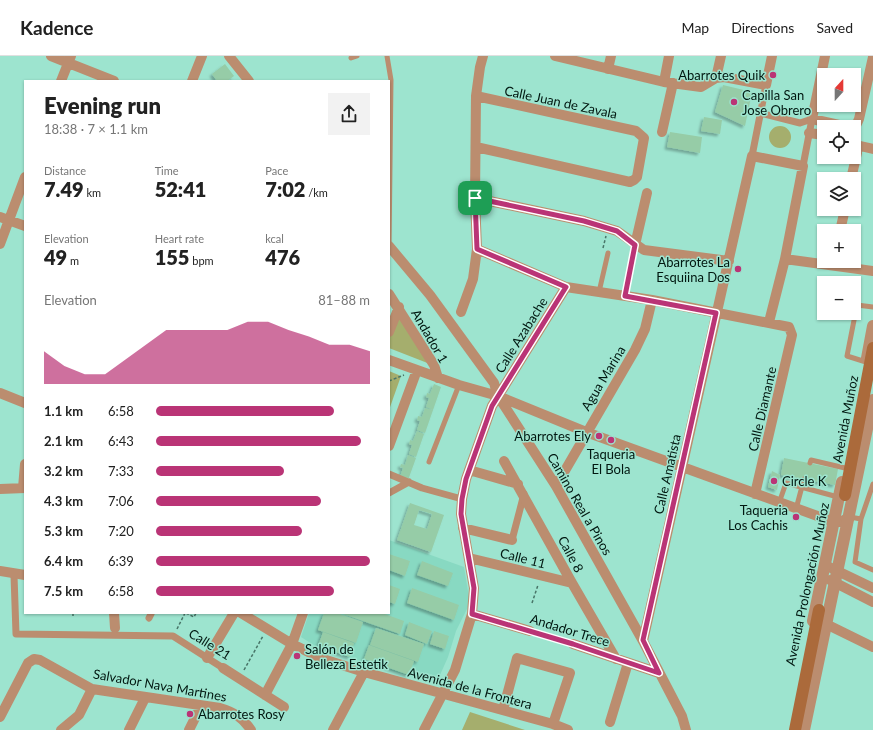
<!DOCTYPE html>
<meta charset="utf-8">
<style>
body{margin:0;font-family:Lato,sans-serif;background:#f2f2f2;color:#222;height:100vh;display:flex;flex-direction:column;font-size:15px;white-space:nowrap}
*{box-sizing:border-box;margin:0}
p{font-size:13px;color:#767676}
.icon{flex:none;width:22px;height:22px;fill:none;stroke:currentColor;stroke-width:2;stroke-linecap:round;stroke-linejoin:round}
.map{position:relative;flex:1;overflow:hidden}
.panel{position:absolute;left:24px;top:24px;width:366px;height:534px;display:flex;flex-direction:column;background:#fff;border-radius:0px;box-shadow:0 1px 3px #0004}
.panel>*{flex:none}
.needle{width:26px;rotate:21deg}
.buttons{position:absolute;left:817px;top:12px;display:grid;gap:8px}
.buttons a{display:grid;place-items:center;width:44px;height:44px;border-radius:0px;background:#fff;box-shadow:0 1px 3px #0004;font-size:20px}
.pin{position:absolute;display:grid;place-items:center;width:34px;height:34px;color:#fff;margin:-17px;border-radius:8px;box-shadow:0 2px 6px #0006}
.round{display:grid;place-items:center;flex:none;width:42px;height:42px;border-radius:0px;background:#f2f2f2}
.head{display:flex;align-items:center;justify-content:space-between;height:68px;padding:0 20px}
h1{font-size:22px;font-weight:800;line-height:30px}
.figures{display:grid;grid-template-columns:repeat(3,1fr);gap:6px;height:68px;padding:4px 20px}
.figures div{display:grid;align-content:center}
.figures b{font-size:20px;font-weight:800}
.figures small{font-size:11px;font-weight:400}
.figures p{font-size:11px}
.chart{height:112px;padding:8px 20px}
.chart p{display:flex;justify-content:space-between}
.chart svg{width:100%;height:72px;margin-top:4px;fill:#ba3476;opacity:.7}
ul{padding:0 20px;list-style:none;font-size:13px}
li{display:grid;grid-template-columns:64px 48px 1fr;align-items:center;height:30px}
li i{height:10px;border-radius:5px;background:#ba3476}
header{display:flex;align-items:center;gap:24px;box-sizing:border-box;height:56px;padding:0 20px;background:#fff;border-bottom:1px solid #e0e0e0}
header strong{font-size:19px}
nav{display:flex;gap:22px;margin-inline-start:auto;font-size:14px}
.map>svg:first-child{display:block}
.built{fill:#88d9c2}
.green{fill:#a5ae6d}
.building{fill:#96cca7;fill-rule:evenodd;filter:url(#shadow)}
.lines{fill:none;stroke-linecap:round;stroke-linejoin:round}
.path{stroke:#487568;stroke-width:1.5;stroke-dasharray:3 2;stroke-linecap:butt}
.service{stroke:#bb8d6f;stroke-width:5}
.pedestrian{stroke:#bb8d6f;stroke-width:7}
.minor{stroke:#bb8d6f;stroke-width:10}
.tertiary{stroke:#bb8d6f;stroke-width:12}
.secondary{stroke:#ab6a3b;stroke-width:12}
.route-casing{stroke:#fff;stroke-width:8}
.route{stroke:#ba3476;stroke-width:5}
.poi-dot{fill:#ba3476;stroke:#9de4cf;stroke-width:1.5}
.labels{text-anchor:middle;stroke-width:3;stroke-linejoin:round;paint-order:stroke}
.poi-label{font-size:13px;fill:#001710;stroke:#9de4cf;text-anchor:end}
.street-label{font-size:13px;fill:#001710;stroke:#9de4cf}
</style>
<header>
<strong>Kadence</strong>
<nav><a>Map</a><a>Directions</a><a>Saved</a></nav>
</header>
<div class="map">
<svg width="873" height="674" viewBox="0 0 873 674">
<defs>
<filter id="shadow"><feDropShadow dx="-2.5" dy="2.5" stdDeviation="1" flood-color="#0004"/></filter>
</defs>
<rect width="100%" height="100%" fill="#9de4cf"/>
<!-- built -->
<path class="built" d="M389 484 464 511 470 547 456 575 448 601 440 619 433 625 409 620 320 593 301 581 309 557H389Z"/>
<!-- green -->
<path class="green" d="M769 81a11 11 0 1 1 22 0a11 11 0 1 1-22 0Z
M399 257 430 308 389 292V283Z
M389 315 401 320 389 354Z
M470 656 525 674H462Z"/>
<!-- building -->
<path class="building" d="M225 8 234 20 227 25H217L212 18Z
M723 29 752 36 745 70 715 56Z
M704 61 722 64 720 78 701 75Z
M670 76 702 81 700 97 667 91Z
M434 328 441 331 433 354 426 351 429 342 426 341 427 337 430 338Z
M425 352 433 354 425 377 417 374 420 365 417 364 418 360 422 361Z
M417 375 424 378 416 401 409 398 412 389 409 388 410 384 413 385Z
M408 399 416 402 408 424 400 421 403 412 400 411 401 408 405 409Z
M784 402 838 413 835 429 781 419Z
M772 415 780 419 777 434 768 431Z
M410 447 444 459 431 496 397 484ZM419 454 432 458 427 473 414 469Z
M389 498 410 505 405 520 389 514Z
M422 505 453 517 448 530 417 519Z
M389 529 400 533 395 548 389 546Z
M412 532 459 549 454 564 407 547Z
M324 557H337L363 566 356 587 318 574Z
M340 557H382L404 565 400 578Z
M409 566 432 575 427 588 405 579Z
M376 572 424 588 418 606 370 589Z
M434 575 449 580 445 593 430 588Z
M323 576 354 587 350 601 318 590Z
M369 589 414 605 409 619 364 603Z"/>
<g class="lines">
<!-- path -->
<path class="path" d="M603 192 606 180
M389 325 404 319
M532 547 538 529
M73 557V560
M186 557 194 561 196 557
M177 573 185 557
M539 578 564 586
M244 614 263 580"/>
<!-- service -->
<path class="service" d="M387 0 391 24 389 191
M351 2 357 0
M599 236 608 197
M625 240 635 189
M866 306 847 300 857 249 873 251
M429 406 459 329
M810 407 811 404 845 412
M779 447 786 427 838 441
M796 453 804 423
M850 461 861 463 855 506 873 514
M861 463 873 428"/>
<!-- pedestrian -->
<path class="pedestrian" d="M760 57 800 67 812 63
M752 100 766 29
M803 110 812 63
M389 418 422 432 462 443
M389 437 409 426
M512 484 524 438
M14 519 16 578 173 580 223 612
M149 562 151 558"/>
<!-- minor -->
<path class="minor" d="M51 0 114 25
M229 0 249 25
M555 0 664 26 701 31 716 22 724 21 766 29 772 0
M825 0 812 63 848 71
M608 13 611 0
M716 22 721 0
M61 25 71 0
M192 25 202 0
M664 26 669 0
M854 74 859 63 873 1
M662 76 673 27
M809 77 824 79
M856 89 873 93
M476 91 630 126 634 124 637 121 644 82 636 75 476 40
M851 123 857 97 854 86
M475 142 584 165 617 175 644 194 729 205
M0 161 25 170
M840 175 845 153
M0 188 25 121
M635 189 647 137
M389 190 430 239 494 327 498 340 556 430 643 585 682 660 686 674
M477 193 566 231 652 244 789 271 792 279 755 438
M785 203 873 215
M389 238 434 309 438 322
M461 256 473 223 477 193 475 142 476 40 480 11 483 0
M389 276 399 251
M389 304 459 329 498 340 586 376 834 466H840L850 461
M0 337 25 347
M389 390 417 314
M504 405 572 527 616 603
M469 414 518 428
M556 430 635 294 645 273 652 244
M23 432 25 408
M0 433 25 432
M463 472 512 484
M469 502 572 527
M825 509 873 532
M0 515 25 519
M830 524 873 546
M114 557 115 572
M241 557 292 588 323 603 364 616 553 668 568 674
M472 558 530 575
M826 568 873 591
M643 585 752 100 803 110 785 203 769 266
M573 588 659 617
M207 602 234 557
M223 612 284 651
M265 639 292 588 303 557
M503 654 517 602 570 617 553 668
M0 661 28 607 34 603 40 604 92 633 220 652C234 656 243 662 251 674
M610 666 628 607
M61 674 79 659 92 633
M129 674 145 642
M189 674 201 650
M333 674 364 616
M424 674 455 614 472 558 474 532 461 458 462 443 466 423 492 350 566 231"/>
<!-- tertiary -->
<path class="tertiary" d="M867 302 873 270
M813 565 842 426
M804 674 873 344"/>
<!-- secondary -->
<path class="secondary" d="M845 439 873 292
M795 674 819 554"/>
</g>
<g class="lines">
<!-- route casing -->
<g class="route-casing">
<path id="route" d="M475 142 584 165 617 175 635 189 625 240 716 257 643 584 659 617 573 588 472 558 474 532 461 458 462 443 466 423 492 350 566 231 477 193Z"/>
</g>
<!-- route -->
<use href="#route" class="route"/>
</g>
<!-- markers -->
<g class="poi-dot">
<circle cx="773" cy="19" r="4"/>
<circle cx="734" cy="46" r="4"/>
<circle cx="738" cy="213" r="4"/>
<circle cx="599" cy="380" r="4"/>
<circle cx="611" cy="384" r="4"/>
<circle cx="774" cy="425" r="4"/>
<circle cx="796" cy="461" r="4"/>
<circle cx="297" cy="600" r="4"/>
<circle cx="190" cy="658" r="4"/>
</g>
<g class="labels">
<!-- poi labels -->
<g class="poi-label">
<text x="765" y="24">Abarrotes Quik</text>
<text x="742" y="44" text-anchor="start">Capilla San<tspan x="742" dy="15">Jose Obrero</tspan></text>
<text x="730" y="211">Abarrotes La<tspan x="730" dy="15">Esquiina Dos</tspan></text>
<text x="591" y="385">Abarrotes Ely</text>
<text x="611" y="403" text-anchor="middle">Taqueria<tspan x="611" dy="15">El Bola</tspan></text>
<text x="782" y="430" text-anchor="start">Circle K</text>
<text x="788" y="459">Taqueria<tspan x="788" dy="15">Los Cachis</tspan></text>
<text x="305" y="598" text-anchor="start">Salón de<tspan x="305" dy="15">Belleza Estetik</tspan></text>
<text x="198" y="663" text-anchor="start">Abarrotes Rosy</text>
</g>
<!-- street labels -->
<g class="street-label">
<text transform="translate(561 46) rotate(12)" y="5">Calle Juan de Zavala</text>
<text transform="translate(521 279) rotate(-58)" y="5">Calle Azabache</text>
<text transform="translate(430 280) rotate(60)" y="5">Andador 1</text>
<text transform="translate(603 322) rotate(-59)" y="5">Agua Marina</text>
<text transform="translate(762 353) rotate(-77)" y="5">Calle Diamante</text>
<text transform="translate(845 363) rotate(-79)" y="5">Avenida Muñoz</text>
<text transform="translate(667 418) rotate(-77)" y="5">Calle Amatista</text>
<text transform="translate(580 448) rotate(60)" y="5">Camino Real a Pinos</text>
<text transform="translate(571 498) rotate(62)" y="5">Calle 8</text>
<text transform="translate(523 502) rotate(14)" y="5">Calle 11</text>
<text transform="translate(807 528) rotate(-78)" y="5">Avenida Prolongación Muñoz</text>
<text transform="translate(570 574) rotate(17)" y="5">Andador Trece</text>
<text transform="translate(210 588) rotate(32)" y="5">Calle 21</text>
<text transform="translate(160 629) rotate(10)" y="5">Salvador Nava Martines</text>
<text transform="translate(470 632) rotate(15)" y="5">Avenida de la Frontera</text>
</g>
</g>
</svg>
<div class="buttons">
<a><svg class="needle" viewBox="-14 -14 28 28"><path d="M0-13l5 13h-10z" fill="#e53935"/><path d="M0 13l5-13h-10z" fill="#767676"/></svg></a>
<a><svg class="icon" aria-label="locate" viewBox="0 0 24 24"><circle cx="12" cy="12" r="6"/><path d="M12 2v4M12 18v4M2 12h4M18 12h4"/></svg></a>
<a><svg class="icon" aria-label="layers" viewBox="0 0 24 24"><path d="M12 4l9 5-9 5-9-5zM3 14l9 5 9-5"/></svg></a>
<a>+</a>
<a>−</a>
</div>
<div class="pin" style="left:475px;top:142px;background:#1e9e55"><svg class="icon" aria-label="arrive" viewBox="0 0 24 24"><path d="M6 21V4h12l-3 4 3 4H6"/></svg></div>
<section class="panel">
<div class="head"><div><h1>Evening run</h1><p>18:38 · 7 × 1.1 km</p></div><a class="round"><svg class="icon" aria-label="share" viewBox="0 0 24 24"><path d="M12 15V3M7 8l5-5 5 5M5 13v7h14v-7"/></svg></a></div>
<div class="figures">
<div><p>Distance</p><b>7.49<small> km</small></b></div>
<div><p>Time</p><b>52:41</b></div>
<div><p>Pace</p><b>7:02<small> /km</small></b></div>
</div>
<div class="figures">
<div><p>Elevation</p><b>49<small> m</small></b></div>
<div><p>Heart rate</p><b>155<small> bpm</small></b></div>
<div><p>kcal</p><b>476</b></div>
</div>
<div class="chart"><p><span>Elevation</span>81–88 m</p>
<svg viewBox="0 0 160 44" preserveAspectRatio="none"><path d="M0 44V24L10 33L20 38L30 38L40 29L50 20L60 11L70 11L80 11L90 11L100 6L110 6L120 11L130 15L140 20L150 20L160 24V44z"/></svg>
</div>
<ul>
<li><b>1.1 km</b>6:58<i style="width:83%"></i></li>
<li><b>2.1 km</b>6:43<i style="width:96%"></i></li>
<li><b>3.2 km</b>7:33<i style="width:60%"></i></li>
<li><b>4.3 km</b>7:06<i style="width:77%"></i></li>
<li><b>5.3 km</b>7:20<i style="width:68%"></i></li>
<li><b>6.4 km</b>6:39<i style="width:100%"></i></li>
<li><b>7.5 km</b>6:58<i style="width:83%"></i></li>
</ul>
</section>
</div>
